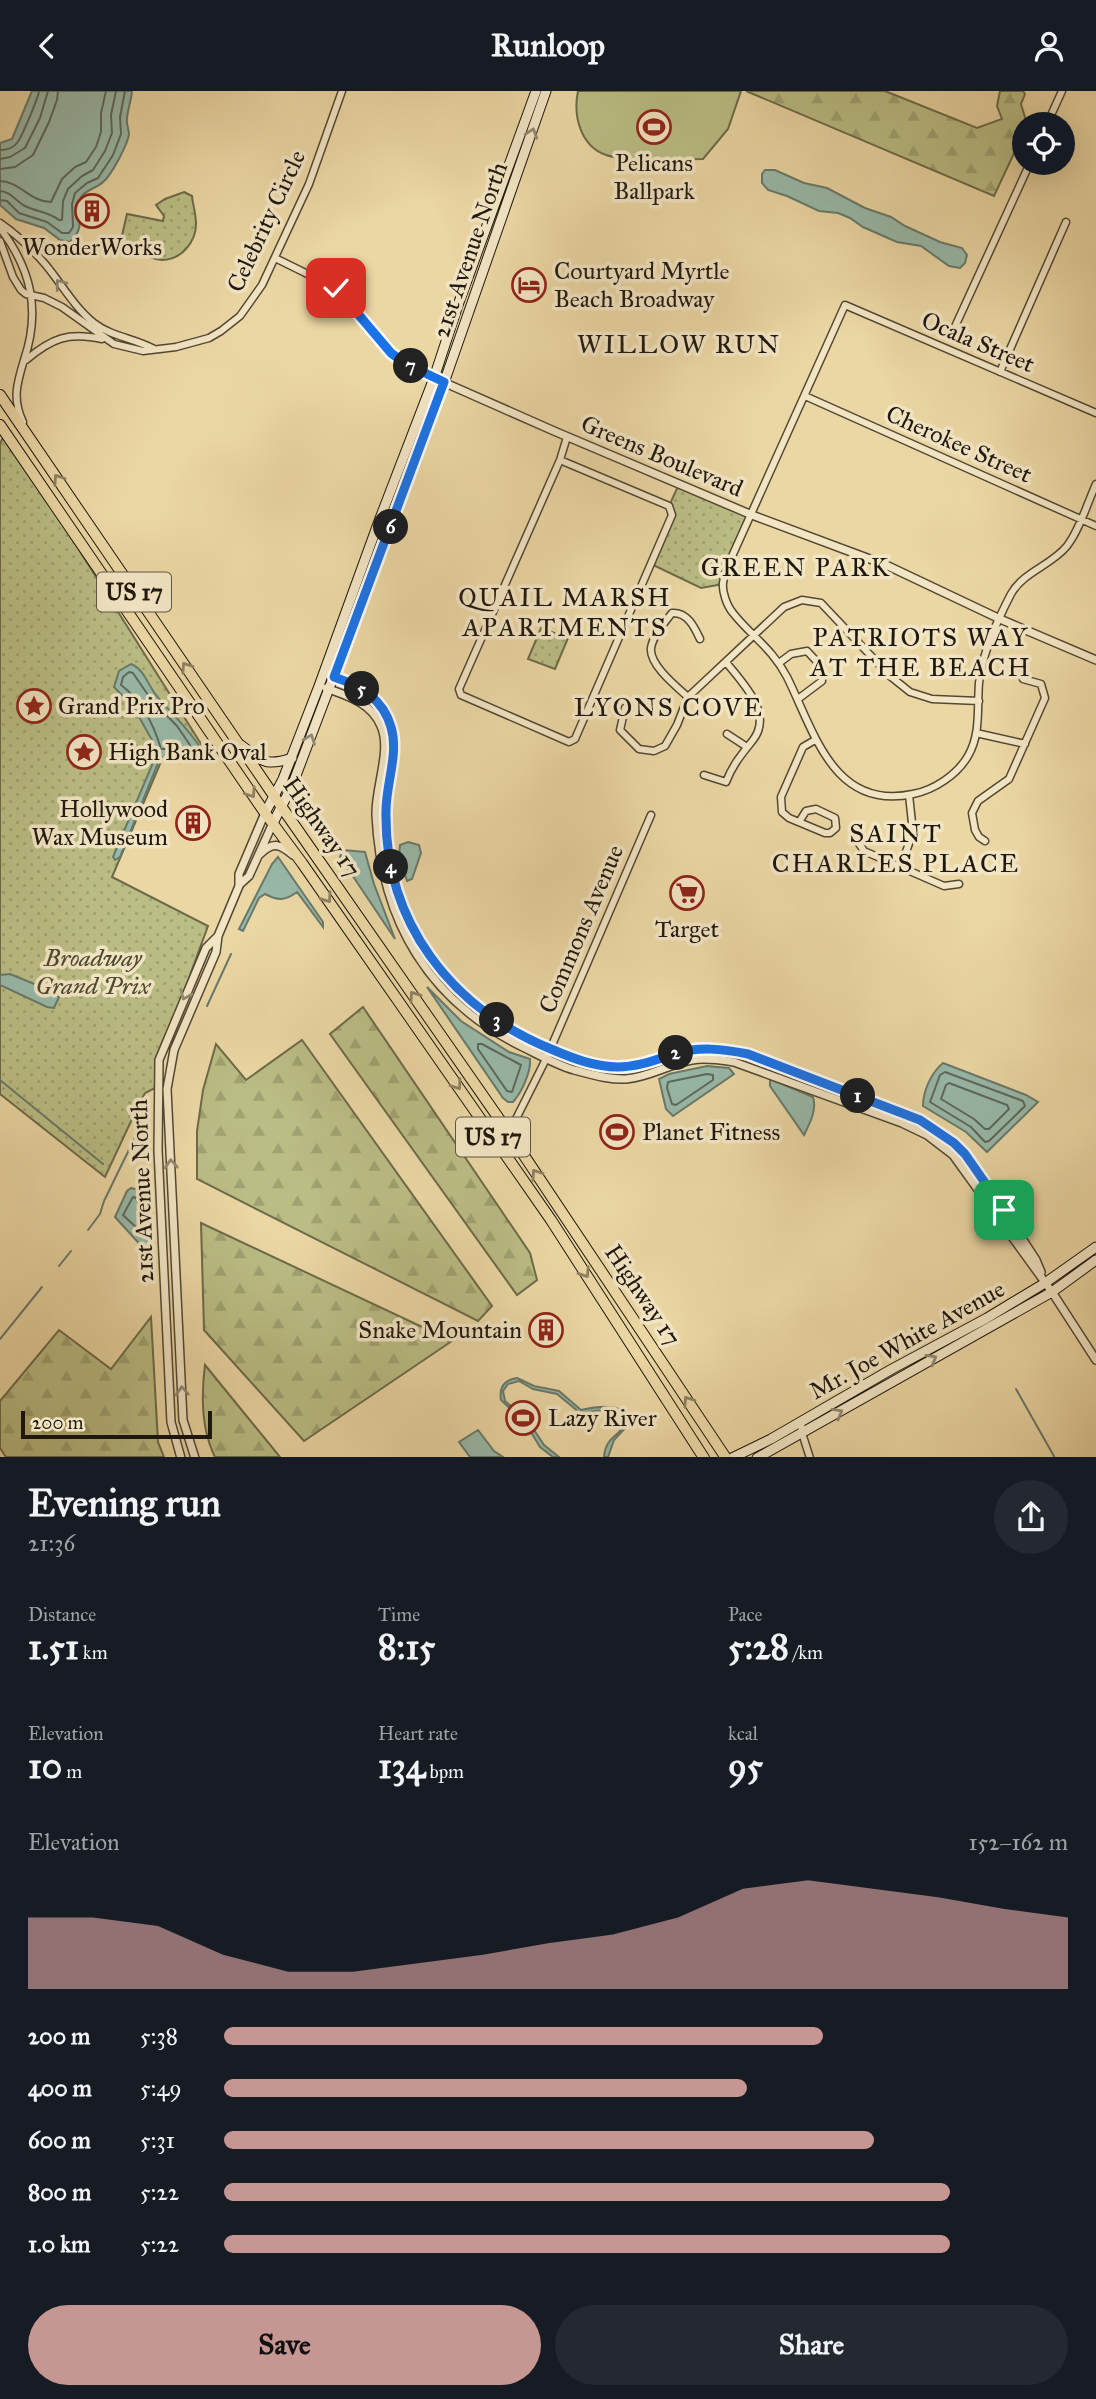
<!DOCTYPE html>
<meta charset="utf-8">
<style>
body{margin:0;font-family:"IM FELL Great Primer",serif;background:#242831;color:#f1f3f6;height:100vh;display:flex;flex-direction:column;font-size:26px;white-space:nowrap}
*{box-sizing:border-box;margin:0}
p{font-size:23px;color:#9ea1a6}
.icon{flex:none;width:38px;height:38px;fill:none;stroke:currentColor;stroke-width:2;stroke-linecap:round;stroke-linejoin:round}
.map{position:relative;height:1366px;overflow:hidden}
.side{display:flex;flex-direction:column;background:#171b24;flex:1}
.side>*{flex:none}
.controls{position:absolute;left:1012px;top:21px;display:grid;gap:14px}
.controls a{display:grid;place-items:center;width:63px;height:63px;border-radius:50%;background:#171b24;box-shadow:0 7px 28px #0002;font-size:35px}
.scale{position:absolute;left:21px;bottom:18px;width:191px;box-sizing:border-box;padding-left:7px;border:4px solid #1f180f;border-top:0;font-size:19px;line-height:24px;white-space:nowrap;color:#1f180f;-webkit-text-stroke:5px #f2e5c4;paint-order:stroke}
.pin{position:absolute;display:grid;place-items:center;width:60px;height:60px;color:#fff;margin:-30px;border-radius:14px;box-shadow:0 4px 10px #0006}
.km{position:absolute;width:35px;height:35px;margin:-18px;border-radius:50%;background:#222;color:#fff;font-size:19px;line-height:35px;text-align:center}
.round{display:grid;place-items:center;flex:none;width:74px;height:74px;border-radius:37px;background:#242831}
.headline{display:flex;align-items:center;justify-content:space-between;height:119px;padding:0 28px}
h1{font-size:38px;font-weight:700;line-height:52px}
.metrics{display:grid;grid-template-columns:repeat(3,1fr);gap:10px;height:119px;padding:7px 28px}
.metrics div{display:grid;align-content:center}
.metrics b{font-size:35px;font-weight:700}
.metrics small{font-size:19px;font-weight:400}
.metrics p{font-size:19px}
.chart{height:196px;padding:14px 28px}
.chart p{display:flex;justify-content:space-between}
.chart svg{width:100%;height:126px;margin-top:7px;fill:#c59692;opacity:.7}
.cta{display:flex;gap:14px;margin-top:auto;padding:14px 28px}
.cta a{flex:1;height:80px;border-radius:42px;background:#c59692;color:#111;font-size:28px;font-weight:700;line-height:80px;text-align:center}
.cta a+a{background:#242831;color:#f1f3f6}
ul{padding:0 28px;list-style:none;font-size:23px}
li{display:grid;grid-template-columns:112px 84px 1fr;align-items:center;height:52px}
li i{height:18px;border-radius:9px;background:#c59692}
header{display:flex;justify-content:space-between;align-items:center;height:91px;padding:0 28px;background:#171b24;font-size:32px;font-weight:700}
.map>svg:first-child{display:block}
.grass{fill:#babd84;stroke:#6c6a4a;stroke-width:2}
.forest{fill:url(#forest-firs);stroke:#6c6a4a;stroke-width:2}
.park{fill:url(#park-dots);stroke:#6c6a4a;stroke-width:2}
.water{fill:#98b9a9;stroke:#68796b;stroke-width:2}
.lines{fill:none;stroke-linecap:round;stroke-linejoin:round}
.shore{stroke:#5c685c;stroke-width:2}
.stream{stroke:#68796b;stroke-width:2}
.minor-casing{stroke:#524834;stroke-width:9}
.tertiary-casing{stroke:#524834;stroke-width:10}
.secondary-casing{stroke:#1f180f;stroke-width:11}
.trunk-casing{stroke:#1f180f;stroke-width:12}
.minor{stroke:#f2e5c4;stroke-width:6}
.tertiary{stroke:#f2e5c4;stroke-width:7}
.secondary{stroke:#f2e5c4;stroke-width:9}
.trunk{stroke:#ebd7a4;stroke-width:10}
.oneway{stroke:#938973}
.oneway2{stroke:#8f8161}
.route-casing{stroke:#fff;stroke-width:14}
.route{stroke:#1a73e8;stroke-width:9}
.labels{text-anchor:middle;stroke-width:7;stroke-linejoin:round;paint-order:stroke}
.shield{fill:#f2e5c4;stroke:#5e5645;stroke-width:2}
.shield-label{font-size:23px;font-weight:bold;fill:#1f180f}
.poi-label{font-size:24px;fill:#1f180f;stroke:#f2e5c4;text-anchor:start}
.street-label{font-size:24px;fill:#1f180f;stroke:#f2e5c4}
.park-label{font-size:24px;font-style:italic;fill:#4e4a32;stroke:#f2e5c4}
.neighbourhood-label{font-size:26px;letter-spacing:2px;fill:#1f180f;stroke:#f2e5c4}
</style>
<header><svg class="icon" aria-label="back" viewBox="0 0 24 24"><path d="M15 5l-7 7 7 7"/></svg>Runloop<svg class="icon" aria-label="person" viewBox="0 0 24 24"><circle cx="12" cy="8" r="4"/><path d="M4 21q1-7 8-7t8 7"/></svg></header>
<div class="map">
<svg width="1096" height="1367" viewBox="0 0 1096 1367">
<defs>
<pattern id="forest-firs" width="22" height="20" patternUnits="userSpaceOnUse" patternTransform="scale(1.75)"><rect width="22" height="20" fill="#babd84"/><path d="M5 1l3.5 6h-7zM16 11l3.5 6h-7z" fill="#9fa271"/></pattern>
<pattern id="park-dots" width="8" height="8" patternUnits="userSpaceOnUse" patternTransform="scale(1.75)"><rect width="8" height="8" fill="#babd84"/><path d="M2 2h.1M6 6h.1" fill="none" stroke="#9fa271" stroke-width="1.8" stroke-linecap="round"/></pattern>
</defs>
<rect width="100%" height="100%" fill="#ebd7a4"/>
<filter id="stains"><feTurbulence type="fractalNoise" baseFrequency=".00286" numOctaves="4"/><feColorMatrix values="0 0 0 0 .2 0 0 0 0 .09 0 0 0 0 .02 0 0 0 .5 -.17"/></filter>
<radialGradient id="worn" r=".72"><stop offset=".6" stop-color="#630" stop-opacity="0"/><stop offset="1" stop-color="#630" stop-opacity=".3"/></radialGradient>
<!-- grass -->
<path class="grass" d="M578 0H741L728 38 703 68C678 68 626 71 606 64 580 55 573 24 578 0Z"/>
<!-- forest -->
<path class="forest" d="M746 0H885L977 37 1002 28 997 15 1000 0H1023L1025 3 1021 13 1027 33H1024V41L994 105Z
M363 916 530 1162 537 1189 517 1204 330 943Z
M302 949 492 1215 478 1230 197 1088V1040L203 999 216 953 246 989Z
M201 1132 452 1250 304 1350 204 1239Z
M151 1226 158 1351 164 1366H6L0 1357V1310L59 1239 111 1278Z
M205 1274 280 1366H215C201 1338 201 1305 205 1274Z"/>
<!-- park -->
<path class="park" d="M184 101 192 105C193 114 196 124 196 133 196 151 181 169 162 169 148 168 133 159 120 153L127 123 163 130 164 125 156 114 165 108Z
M5 341 208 664 163 666 112 786 208 835 159 969 157 996 145 1002 140 1011 105 1086 0 1003V353Z
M679 393 752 424 723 493 701 497 651 473 672 424 669 415Z
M541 537 568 547 555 578 528 568Z"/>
<!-- water -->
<path class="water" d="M32 0H132C131 10 128 18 127 27 126 33 129 38 129 43 128 53 111 85 103 91 97 97 87 98 81 106 71 122 90 132 70 151L60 149 44 137 16 128 0 114V52L12 48Z
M765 79H775L804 92 827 97 865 117 891 126 905 135 940 151 962 157 967 164 965 172 960 177 949 175 921 155 897 151 863 136 850 127 838 122 819 120 787 105 768 99 762 92V83Z
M131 573C144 578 148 594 156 604 172 624 190 638 203 661L197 665 160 667 120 766 115 769 113 766 155 667 152 649 134 617 114 596 119 580Z
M408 751 419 754 421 762 412 788 407 790 399 765 400 754Z
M343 759 365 761 374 793 395 848 340 766Z
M278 766 323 831V836L297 801C285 810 278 810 265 803L259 807 243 840 239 838 272 773Z
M10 883 54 901 59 906 54 917 47 916 0 894V884Z
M427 896 461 930 509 961 530 968C531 981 522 1001 513 1011H508L503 1007Z
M943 972 1026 1004 1038 1011 987 1061 966 1041 923 1015C923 1000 931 982 943 972Z
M707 975 729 977 734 983 673 1025 666 1018 659 988 669 983Z
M770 988 813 1006C817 1019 810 1032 804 1044L770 995Z
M131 1097 140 1099 146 1110 151 1152 148 1157 144 1158 115 1126 127 1100Z
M517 1287 534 1295 559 1300 581 1319C595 1316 618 1312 628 1324V1334L614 1349 608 1366H604C606 1345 618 1347 624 1334 635 1312 589 1321 580 1322L557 1303 533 1298 519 1290 508 1293 503 1300 505 1310 528 1330 544 1354 559 1366H553L540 1356 526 1333 501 1309C499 1296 504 1289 517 1287Z
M478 1339 494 1360 503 1366H470L459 1351Z"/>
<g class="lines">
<!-- shore -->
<path class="shore" d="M0 59C6 59 12 58 16 53 21 49 38 7 39 0
M0 68 10 66 25 57 40 27 48 0
M0 78 15 76 33 64 49 31 57 9 58 0
M0 90C21 91 30 111 51 111L62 88 75 76 86 71 96 56 101 41V22L106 0
M0 100C12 101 15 110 25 115 37 121 49 121 59 129H62L63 110 68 98 82 85 93 79 105 60 112 42 111 24 116 0
M0 109 7 110 19 122 47 131 62 142H69L73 136 72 113 75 102 87 92 98 87 113 64 121 43 120 26 125 0
M129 581 133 582 150 607 177 635 190 654 189 658H161C154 634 141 609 121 594L123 586Z
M478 953H482L521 974 512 1001 507 1000 478 958Z
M945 981 1023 1010 1025 1015 989 1050 985 1051 971 1036 930 1011 940 984Z
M707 983 713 984V989L676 1014 672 1013 667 997 668 991Z
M949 992 1007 1014 1009 1018 989 1038H985L974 1028 941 1008 946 994Z
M133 1106 136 1107 139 1113 142 1136 139 1139 123 1124Z"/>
<!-- stream -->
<path class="stream" d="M207 915 231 863
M0 989 103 1073
M88 1139 100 1123 104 1110 142 1032
M59 1175 71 1160
M0 1248 42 1196
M1016 1298 1055 1367"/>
<!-- minor casing -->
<g class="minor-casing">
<path id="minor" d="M1047 33 1062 0
M0 132C16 143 32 158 45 173 61 192 74 216 94 232 112 246 134 247 154 258
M0 137C31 178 41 219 24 269 17 292 12 308 23 331
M0 150 13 186 21 199 26 203 44 207 62 216 114 253 143 260 176 256 209 247 221 240 240 225 262 194 309 93 342 0
M275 167 336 197 383 255 406 273 434 287
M953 240 1030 72
M26 269C52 247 68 241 102 248
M1000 281 1066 131
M805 305 1096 435
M1096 322 845 214 729 472C727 478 724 485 723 492 722 501 727 515 733 522 751 545 772 557 787 586 814 640 833 720 913 703 934 699 957 684 968 665 981 643 977 616 979 592 982 562 997 530 1011 503 1023 481 1052 474 1067 455 1080 438 1087 413 1096 393
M560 369 669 415 672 424 575 648 569 651 461 604 459 598 560 369 567 346
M779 572 791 563 807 560 821 575 822 590 798 608
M688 606C677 596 649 574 651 557 653 544 665 531 672 522 687 521 694 535 700 548
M625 617 620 639 639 658 654 660 665 655 677 634 688 606 784 516 802 509 821 512 890 585 910 601 932 608 979 610
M976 642 1025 653
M727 643 747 656
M704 684 726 691C733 673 742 663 753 649 774 622 742 592 726 571
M799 731 806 720 816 718 835 727 836 737 830 742H825L789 727 782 721 781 706 803 656 815 649
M985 750 979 746 975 739 972 722 978 710 1009 688 1045 607 1041 593 1023 588
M858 751 864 760 944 795 959 793
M901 775 913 741 909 704
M509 1042 546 968 651 724
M801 1331 802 1342 810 1367"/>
</g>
<!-- tertiary casing -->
<g class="tertiary-casing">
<path id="tertiary" d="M434 287 554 340 752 424 886 474 1000 528 1096 569
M331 584C359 596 379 602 390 633 401 662 384 696 386 727 390 821 428 888 509 936 533 951 559 963 587 971 609 977 633 977 655 970 668 966 681 960 695 958 713 956 731 959 748 963L920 1029 954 1052 976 1077 1036 1169 1041 1181
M326 597C348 605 372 612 381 635 392 659 375 697 376 724 381 830 429 911 525 957 541 965 557 974 574 979 590 983 609 989 626 988 650 986 669 973 692 969 706 966 721 969 734 971L902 1032 927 1044 953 1064 1052 1201 1096 1269
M260 763C273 750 280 753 293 764
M239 794 249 785 273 732
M181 1367 171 1331 158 1059 159 969 206 857 218 845
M195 1367 183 1329 167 998 174 959 216 861 218 845 239 795V783L265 722"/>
</g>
<!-- secondary casing -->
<g class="secondary-casing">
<path id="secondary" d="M241 654C262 670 265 676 292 667
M265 722 283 688 319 595 379 430 434 287 458 214 536 0
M273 732 292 695 431 329 546 0
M732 1367 771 1348 892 1278 987 1227 1045 1192 1096 1156
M757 1367 1052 1201 1096 1169"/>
</g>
<!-- trunk casing -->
<g class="trunk-casing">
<path id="trunk" d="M0 304 274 705 509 1042 726 1367
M0 334 265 722 302 772 551 1129 704 1367"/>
</g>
<!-- minor -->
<use href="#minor" class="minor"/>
<!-- tertiary -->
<use href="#tertiary" class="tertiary"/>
<!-- secondary -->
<use href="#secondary" class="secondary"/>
<!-- trunk -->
<use href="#trunk" class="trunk"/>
</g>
<!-- one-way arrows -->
<defs><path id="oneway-chevron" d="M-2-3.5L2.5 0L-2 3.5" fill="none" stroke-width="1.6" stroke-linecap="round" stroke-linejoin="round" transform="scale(1.75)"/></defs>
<g class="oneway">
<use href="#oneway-chevron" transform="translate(532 42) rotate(-72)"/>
<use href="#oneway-chevron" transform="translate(60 193) rotate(-127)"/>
<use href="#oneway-chevron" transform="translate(310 648) rotate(-69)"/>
<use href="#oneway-chevron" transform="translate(185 904) rotate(113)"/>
<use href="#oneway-chevron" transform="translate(171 1073) rotate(-93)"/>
<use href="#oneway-chevron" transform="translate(932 1268) rotate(-30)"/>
<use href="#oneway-chevron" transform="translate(182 1300) rotate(-93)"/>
<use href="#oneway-chevron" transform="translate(838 1322) rotate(-29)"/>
</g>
<g class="oneway2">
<use href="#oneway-chevron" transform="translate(58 388) rotate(-124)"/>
<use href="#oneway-chevron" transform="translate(186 576) rotate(-124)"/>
<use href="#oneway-chevron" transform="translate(251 702) rotate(56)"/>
<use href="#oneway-chevron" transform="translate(327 807) rotate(55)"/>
<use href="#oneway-chevron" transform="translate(414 905) rotate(-125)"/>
<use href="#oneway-chevron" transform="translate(457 994) rotate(55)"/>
<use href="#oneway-chevron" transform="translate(536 1083) rotate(-124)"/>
<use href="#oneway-chevron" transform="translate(585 1182) rotate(57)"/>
<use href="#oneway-chevron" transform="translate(688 1310) rotate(-124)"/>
</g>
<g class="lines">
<!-- route casing -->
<g class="route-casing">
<path id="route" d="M336 197 391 262 406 273 444 291 334 586C361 595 383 608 391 636 399 663 386 692 386 720 384 831 451 917 551 958 572 967 595 976 618 976 638 976 655 969 674 963 699 955 723 958 748 963L920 1029 954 1052 965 1063 1004 1119"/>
</g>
<!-- route -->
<use href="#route" class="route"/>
</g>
<!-- icons -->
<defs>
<g id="stadium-ring" transform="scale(1.75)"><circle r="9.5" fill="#f2e5c4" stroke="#8f2418" stroke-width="1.5"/><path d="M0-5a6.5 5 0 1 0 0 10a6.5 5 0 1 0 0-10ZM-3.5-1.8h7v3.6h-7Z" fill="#8f2418"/></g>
<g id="building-ring" transform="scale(1.75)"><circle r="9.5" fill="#f2e5c4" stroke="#8f2418" stroke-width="1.5"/><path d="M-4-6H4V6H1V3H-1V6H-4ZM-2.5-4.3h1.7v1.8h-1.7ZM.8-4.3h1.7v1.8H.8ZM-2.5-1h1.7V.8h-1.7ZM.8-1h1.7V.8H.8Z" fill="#8f2418"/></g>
<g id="hotel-ring" transform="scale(1.75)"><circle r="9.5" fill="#f2e5c4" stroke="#8f2418" stroke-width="1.5"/><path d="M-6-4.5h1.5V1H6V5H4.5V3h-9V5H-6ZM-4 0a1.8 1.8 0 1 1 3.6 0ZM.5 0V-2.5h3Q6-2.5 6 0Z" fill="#8f2418"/></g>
<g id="sight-ring" transform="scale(1.75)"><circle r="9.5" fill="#f2e5c4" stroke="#8f2418" stroke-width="1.5"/><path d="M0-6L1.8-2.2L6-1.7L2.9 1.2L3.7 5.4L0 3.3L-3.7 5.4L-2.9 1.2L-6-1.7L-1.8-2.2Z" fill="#8f2418"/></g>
<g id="supermarket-ring" transform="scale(1.75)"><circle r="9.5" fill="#f2e5c4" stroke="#8f2418" stroke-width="1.5"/><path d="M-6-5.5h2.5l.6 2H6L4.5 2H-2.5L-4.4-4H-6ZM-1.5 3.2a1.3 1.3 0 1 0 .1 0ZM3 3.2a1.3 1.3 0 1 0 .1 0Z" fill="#8f2418"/></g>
</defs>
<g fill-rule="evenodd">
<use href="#stadium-ring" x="654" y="36"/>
<use href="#building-ring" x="92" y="120"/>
<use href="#hotel-ring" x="529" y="194"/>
<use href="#sight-ring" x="34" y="615"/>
<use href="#sight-ring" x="84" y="661"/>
<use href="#building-ring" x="193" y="732"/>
<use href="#supermarket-ring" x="687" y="802"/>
<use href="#stadium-ring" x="617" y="1041"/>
<use href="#building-ring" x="546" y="1239"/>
<use href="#stadium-ring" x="523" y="1327"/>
</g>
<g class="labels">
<!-- shield labels -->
<g class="shield">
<rect x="97" y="481.5" width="74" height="39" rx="5"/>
<rect x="456" y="1026.5" width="74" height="39" rx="5"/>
</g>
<g class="shield-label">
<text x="134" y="509">US 17</text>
<text x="493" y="1054">US 17</text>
</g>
<!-- poi labels -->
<g class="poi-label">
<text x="654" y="80" text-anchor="middle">Pelicans<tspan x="654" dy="28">Ballpark</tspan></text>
<text x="92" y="164" text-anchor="middle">WonderWorks</text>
<text x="554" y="188">Courtyard Myrtle<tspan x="554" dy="28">Beach Broadway</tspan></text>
<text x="58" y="623">Grand Prix Pro</text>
<text x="108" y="669">High Bank Oval</text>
<text x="168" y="726" text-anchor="end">Hollywood<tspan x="168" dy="28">Wax Museum</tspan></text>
<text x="687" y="846" text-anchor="middle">Target</text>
<text x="642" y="1049">Planet Fitness</text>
<text x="522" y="1247" text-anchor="end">Snake Mountain</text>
<text x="548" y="1335">Lazy River</text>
</g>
<!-- street labels -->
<g class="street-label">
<text transform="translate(266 130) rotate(-65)" y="8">Celebrity Circle</text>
<text transform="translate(470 159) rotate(-71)" y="8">21st Avenue North</text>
<text transform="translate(978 251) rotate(23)" y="8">Ocala Street</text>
<text transform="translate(959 353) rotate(24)" y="8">Cherokee Street</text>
<text transform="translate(662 365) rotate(23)" y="8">Greens Boulevard</text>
<text transform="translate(322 736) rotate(55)" y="8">Highway 17</text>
<text transform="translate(581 838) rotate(-67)" y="8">Commons Avenue</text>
<text transform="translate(142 1100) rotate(-92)" y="8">21st Avenue North</text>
<text transform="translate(643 1204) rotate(56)" y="8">Highway 17</text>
<text transform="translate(907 1249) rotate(-29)" y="8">Mr. Joe White Avenue</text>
</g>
<!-- park labels -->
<g class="park-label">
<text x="93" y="875">Broadway<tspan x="93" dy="28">Grand Prix</tspan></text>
</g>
<!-- neighbourhood labels -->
<g class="neighbourhood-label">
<text x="679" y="262">WILLOW RUN</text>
<text x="796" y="485">GREEN PARK</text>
<text x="565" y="515">QUAIL MARSH<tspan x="565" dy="30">APARTMENTS</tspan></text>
<text x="921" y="555">PATRIOTS WAY<tspan x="921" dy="30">AT THE BEACH</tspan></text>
<text x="669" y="625">LYONS COVE</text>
<text x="896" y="751">SAINT<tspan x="896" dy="30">CHARLES PLACE</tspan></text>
</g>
</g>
<rect width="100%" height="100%" filter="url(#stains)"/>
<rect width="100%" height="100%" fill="url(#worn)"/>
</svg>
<div class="controls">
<a><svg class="icon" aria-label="locate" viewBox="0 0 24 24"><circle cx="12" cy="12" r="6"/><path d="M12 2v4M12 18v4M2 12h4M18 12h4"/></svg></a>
</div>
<div class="scale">200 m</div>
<div class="pin" style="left:1004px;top:1119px;background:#1e9e55"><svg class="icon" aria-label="arrive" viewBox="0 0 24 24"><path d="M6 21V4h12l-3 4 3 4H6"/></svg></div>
<div class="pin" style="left:336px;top:197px;background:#d93025"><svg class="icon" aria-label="check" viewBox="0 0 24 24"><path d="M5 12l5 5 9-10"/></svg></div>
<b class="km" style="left:858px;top:1005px">1</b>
<b class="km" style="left:676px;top:962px">2</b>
<b class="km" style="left:497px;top:929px">3</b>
<b class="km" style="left:391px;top:776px">4</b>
<b class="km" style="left:362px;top:598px">5</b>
<b class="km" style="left:391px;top:436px">6</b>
<b class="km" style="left:411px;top:275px">7</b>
</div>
<section class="side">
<div class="headline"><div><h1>Evening run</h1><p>21:36</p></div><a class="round"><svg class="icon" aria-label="share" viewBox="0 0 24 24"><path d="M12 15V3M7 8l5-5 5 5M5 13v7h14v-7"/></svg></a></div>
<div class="metrics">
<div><p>Distance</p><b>1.51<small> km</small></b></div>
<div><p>Time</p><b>8:15</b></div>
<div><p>Pace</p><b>5:28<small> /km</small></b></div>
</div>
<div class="metrics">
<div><p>Elevation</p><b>10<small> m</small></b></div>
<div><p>Heart rate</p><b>134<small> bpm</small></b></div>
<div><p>kcal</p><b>95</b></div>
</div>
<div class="chart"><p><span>Elevation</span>152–162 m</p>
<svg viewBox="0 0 160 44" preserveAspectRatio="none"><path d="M0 44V19L10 19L20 22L30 32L40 38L50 38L60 35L70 32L80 28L90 25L100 19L110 9L120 6L130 9L140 12L150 16L160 19V44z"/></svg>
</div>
<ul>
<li><b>200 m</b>5:38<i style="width:71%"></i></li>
<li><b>400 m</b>5:49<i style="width:62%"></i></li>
<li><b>600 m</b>5:31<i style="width:77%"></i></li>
<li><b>800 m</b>5:22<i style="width:86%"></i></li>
<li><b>1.0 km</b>5:22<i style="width:86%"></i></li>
</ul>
<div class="cta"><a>Save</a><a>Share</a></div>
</section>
